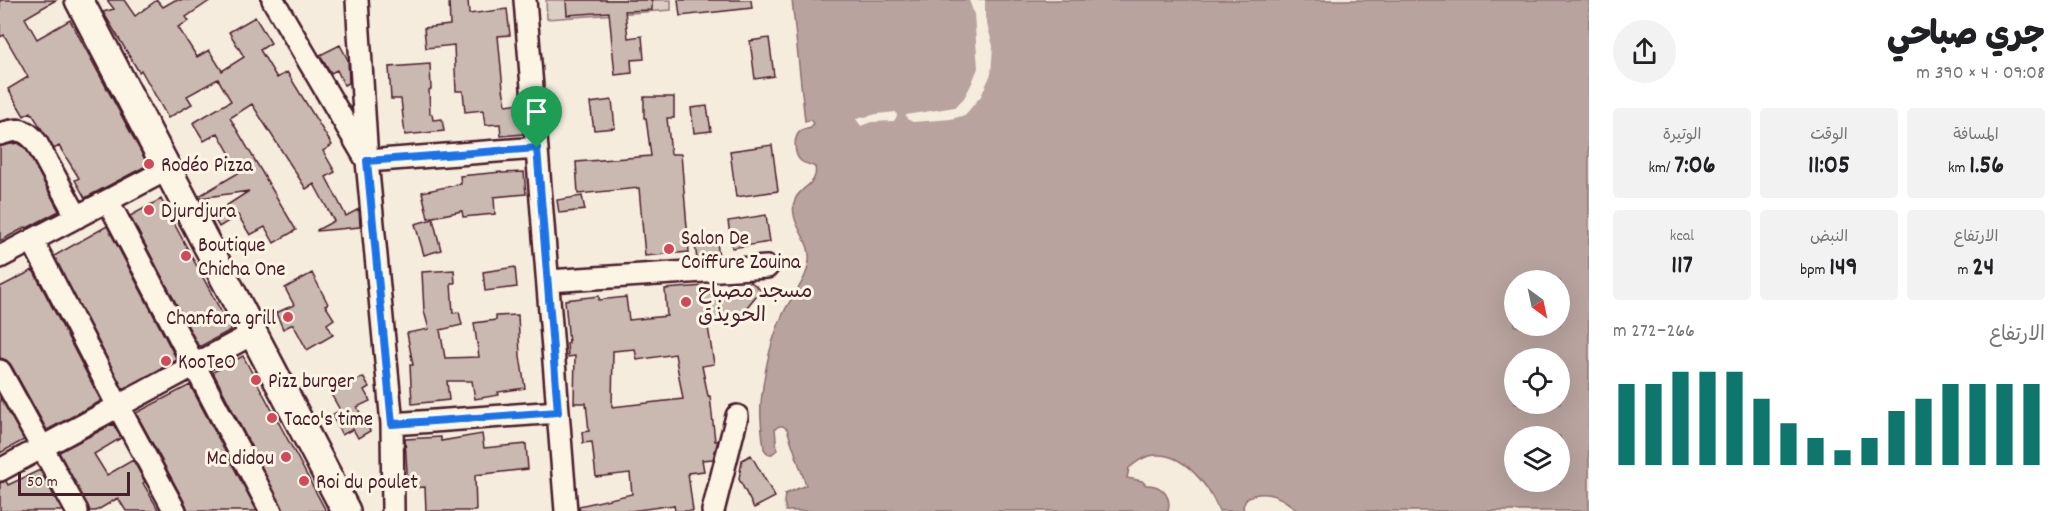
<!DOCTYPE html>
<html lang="ar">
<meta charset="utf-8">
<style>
body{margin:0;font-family:Dekko,"Playpen Sans Arabic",sans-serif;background:#f2f2f2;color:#202124;direction:rtl;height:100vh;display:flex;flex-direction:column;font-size:22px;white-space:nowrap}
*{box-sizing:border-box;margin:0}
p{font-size:20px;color:#757577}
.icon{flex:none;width:33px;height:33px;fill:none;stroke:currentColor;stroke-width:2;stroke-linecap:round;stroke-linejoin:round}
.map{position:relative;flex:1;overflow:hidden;direction:ltr}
.details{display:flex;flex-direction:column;background:#fff;width:480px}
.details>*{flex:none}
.needle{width:39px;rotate:147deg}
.tools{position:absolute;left:1504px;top:270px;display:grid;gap:12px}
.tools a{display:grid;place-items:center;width:66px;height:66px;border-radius:50%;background:#fff;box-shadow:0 6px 24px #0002;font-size:30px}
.scale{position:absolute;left:18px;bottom:15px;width:112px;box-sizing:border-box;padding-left:6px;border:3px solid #4a1f2b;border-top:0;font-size:16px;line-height:21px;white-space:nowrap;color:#4a1f2b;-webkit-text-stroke:4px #fcf5e5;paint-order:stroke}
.pin{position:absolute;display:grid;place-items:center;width:51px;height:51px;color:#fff;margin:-62px -26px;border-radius:50% 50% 50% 0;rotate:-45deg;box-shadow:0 0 6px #0007}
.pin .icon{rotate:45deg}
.round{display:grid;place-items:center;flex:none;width:63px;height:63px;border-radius:32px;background:#f2f2f2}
.headline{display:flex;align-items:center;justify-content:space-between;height:102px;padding:0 24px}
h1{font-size:33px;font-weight:800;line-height:45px}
.figures{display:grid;grid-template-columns:repeat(3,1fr);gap:9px;height:102px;padding:6px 24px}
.figures div{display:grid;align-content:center;border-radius:6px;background:#f2f2f2;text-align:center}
.figures b{font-size:26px;font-weight:800}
.figures small{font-size:16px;font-weight:400}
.figures p{font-size:16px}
.chart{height:168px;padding:12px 24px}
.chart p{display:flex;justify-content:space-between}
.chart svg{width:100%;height:108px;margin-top:6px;stroke:#0f766e;stroke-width:6}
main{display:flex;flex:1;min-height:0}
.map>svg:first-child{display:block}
.green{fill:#dbcec4;stroke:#927678;stroke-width:1.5}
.water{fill:#b8a39e;stroke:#8c6e70;stroke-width:1.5;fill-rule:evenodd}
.pier{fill:#f5ecde}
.building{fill:#cab9b1;stroke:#4a1f2b;stroke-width:1.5;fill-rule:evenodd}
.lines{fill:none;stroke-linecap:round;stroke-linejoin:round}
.minor-casing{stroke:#4a1f2b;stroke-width:26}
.major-casing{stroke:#4a1f2b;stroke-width:32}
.minor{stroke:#fcf5e5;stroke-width:21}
.major{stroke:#fcf5e5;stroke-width:27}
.route-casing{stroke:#fff;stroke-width:12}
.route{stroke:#1a73e8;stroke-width:8}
.poi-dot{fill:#d1495b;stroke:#fcf5e5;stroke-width:2}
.labels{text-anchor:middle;stroke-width:6;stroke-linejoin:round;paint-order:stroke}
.poi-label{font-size:21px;fill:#4a1f2b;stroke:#fcf5e5;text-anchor:start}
</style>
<main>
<section class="details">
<div class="headline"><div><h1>جري صباحي</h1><p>09:08 · 4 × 390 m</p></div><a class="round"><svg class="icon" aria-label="share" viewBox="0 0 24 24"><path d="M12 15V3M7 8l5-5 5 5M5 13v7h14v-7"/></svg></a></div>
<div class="figures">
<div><p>المسافة</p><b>1.56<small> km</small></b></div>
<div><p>الوقت</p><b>11:05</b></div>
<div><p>الوتيرة</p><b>7:06<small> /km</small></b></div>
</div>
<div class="figures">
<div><p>الارتفاع</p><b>24<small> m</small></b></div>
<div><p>النبض</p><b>149<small> bpm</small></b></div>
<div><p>kcal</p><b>117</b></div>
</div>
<div class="chart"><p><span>الارتفاع</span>266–272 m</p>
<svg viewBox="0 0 160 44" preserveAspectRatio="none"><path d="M5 44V11M15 44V11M25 44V6M35 44V6M45 44V6M55 44V17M65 44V27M75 44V33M85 44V38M95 44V33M105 44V22M115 44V17M125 44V11M135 44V11M145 44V11M155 44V11"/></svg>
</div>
</section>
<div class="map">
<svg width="1589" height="511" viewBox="0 0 1589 511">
<rect width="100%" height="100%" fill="#f5ecde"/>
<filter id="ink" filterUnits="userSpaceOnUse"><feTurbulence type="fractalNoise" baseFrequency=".0167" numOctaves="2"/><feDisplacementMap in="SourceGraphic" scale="12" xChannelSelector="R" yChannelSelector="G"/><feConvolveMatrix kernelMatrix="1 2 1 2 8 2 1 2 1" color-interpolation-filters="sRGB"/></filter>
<g filter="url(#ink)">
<!-- green -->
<path class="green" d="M546 0H671V10L547 19Z"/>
<!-- water -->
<path class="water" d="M792 0H1589V511H1297C1284 497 1264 488 1247 498L1243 506 1244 511H1219C1209 486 1182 448 1149 456 1141 458 1135 463 1129 468L1127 478 1142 481 1146 485C1161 484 1172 496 1168 511H786L784 502 785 494 806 485 787 429 783 426H779L775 429 777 450 772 454H768L764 449C762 431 759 412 762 394 765 368 772 338 783 314 791 296 807 281 809 261 812 239 787 223 795 200 800 186 819 185 815 167 810 164 805 164 801 161 794 155 792 136 802 130 804 129 808 129 811 128L813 123 810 120 805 121ZM1515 280H1560V326H1515ZM1515 358H1560V404H1515ZM1515 436H1560V482H1515Z"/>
<!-- pier -->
<path class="pier" d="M969 0H985V17L993 46 991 74 981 96 965 115 951 119 913 122 907 119 906 115 955 107 964 98 971 85 978 68 974 14Z
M896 112 897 116 894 121 871 122 861 126 856 119 877 114Z"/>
<!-- building -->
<path class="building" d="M0 0H56L25 18 37 39 70 20 148 165 85 198 75 180 79 178 59 146 54 149 31 112 24 116 8 89 28 77 4 35 0 37Z
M107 0H124L135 16 157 0 163 7 175 0H211L186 17 189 21 178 27 197 57 209 50 222 71 244 57 229 32 255 17 271 43 260 50 277 78 287 72 332 145 323 151 335 172 326 177 346 216 359 209 360 227 317 231V230L334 221 314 184 306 189 252 104 230 118 296 230 274 243 265 227 250 235 238 215 219 227 212 215 249 191 200 198 199 196 240 172 218 133 204 141 193 123 231 101 218 79 187 96 192 104 168 118 141 70 139 72 103 12 114 9Z
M468 0 469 14 507 9 510 35 498 36 503 89 506 105 520 103 523 134 501 136 500 124 485 125 483 110 465 112 463 91H456L454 45 426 48 424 28 450 25 449 1Z
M566 0H652V10L625 11 628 38 642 36 644 59 631 60 632 73 615 75 609 12 567 15Z
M678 0H751L752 8 680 16Z
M769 38 774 76 755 79 750 41Z
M340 45 348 60 349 83 344 85 337 70 331 73 320 55Z
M430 64 431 89 429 90 430 114H432L433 120 442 119 444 131 405 135 401 99H391L389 67Z
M644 97H674V118H667L671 154H681L689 252 645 256 639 188 578 194 576 162 651 156 646 118H644Z
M612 100 615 128 594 130 590 103Z
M707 106 711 131 694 133 691 108Z
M18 143 26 149 59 211 27 228 26 227 0 241V146Z
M772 145 778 191 736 197 730 151Z
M501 172V173L524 172 526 194 494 197 495 214 463 217 462 211 428 218 422 192 461 184 460 176Z
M582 196 585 210 559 213 557 200Z
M161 199 231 330 199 347 130 216Z
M766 215 770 242 732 248 728 221Z
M433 219 441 250 424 255 415 224Z
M107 226 177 360 123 389 54 256Z
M717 242 719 257 697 259 695 245Z
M515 267 517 287 485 291 483 272Z
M33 270 101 401 47 430 11 365 6 360 0 358V287Z
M454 270 455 283H451L453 313 459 312 462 325 440 330 445 358 479 357 474 323 496 320V316L518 315 520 356 525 388 498 392 499 395 475 399 472 381H447L449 400 412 404 410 365H413L407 333 429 329 424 311 422 272Z
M312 273 328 304 325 305 334 319 327 324 333 335 307 350 293 324 283 329 276 313 294 305 285 288Z
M750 281 761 290 737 319 707 321 714 364 702 366 708 396H710L715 441 718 440 713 459 702 460 704 471 688 473 693 511H675L674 505 631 511H580L579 506 632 494 630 473 596 477 592 442 583 443 582 432 589 431 586 403H574L575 356 568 357 567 343H569L565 300 599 296V300L626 297 629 320 667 316 665 289 704 286 705 294 741 292ZM635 349 637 360 675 354 683 399 612 407 613 351Z
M243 356 326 511H284L213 372Z
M363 377 369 387 364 390 370 401 357 407 370 431 358 438 353 429 342 435 332 415 340 410 331 394Z
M190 385 257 511H188L186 505 136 413Z
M0 397 24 440 0 453Z
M113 424 121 438 94 454 107 475 133 460 145 482 143 483 159 511H126L118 498 96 511H90L59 452Z
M482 434 484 448 526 444 528 469 475 475 476 511H426L425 487 408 488 405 439 441 437V441Z
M751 455 775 497 754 508 739 479 742 460Z
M40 470 62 511H0V483L6 481 8 485Z"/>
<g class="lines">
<!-- minor casing -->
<g class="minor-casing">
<path id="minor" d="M273 0 367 161 537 148
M357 0 367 161 392 424 393 511
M525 0 566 511
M0 134C17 129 24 127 36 142L77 217
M108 201 271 511
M32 240 118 406 175 511
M0 257 168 169
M548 281 767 267
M0 371 77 511
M392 424 558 412
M0 470 254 333
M713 511 737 416"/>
</g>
<!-- major casing -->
<g class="major-casing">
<path id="major" d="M79 0 346 511"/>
</g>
<!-- minor -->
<use href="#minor" class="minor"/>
<!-- major -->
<use href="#major" class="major"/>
</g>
</g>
<g class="lines" filter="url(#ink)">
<!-- route casing -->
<g class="route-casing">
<path id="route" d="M537 148 558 412 392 424 367 161Z"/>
</g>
<!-- route -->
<use href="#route" class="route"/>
</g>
<!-- markers -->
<g class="poi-dot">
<circle cx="149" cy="164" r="6"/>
<circle cx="149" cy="210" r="6"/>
<circle cx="669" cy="249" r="6"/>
<circle cx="186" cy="256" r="6"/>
<circle cx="686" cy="302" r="6"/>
<circle cx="288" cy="317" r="6"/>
<circle cx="166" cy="361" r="6"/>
<circle cx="256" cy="380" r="6"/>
<circle cx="272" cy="418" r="6"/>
<circle cx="286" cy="457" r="6"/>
<circle cx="304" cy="481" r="6"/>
</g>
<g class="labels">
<!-- poi labels -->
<g class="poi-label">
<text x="161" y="171">Rodéo Pizza</text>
<text x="161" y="217">Djurdjura</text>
<text x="681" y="244">Salon De<tspan x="681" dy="24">Coiffure Zouina</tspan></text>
<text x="198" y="251">Boutique<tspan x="198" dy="24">Chicha One</tspan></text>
<text x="698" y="297">مسجد مصباح<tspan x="698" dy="24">الحويذق</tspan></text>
<text x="276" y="324" text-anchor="end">Chanfara grill</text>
<text x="178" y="368">KooTeO</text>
<text x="268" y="387">Pizz burger</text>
<text x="284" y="425">Taco's time</text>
<text x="274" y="464" text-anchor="end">Mc didou</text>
<text x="316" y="488">Roi du poulet</text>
</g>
</g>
</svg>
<div class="tools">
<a><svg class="needle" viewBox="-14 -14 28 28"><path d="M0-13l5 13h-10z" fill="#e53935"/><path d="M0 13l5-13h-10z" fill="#757577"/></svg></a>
<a><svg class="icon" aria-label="locate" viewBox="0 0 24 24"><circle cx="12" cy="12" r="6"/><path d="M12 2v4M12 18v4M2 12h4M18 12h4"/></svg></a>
<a><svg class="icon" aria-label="layers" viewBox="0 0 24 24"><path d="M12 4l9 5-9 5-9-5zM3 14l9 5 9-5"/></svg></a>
</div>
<div class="scale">50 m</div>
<div class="pin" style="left:537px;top:148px;background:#1e9e55"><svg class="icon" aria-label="arrive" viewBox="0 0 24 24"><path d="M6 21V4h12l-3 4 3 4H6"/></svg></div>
</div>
</main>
